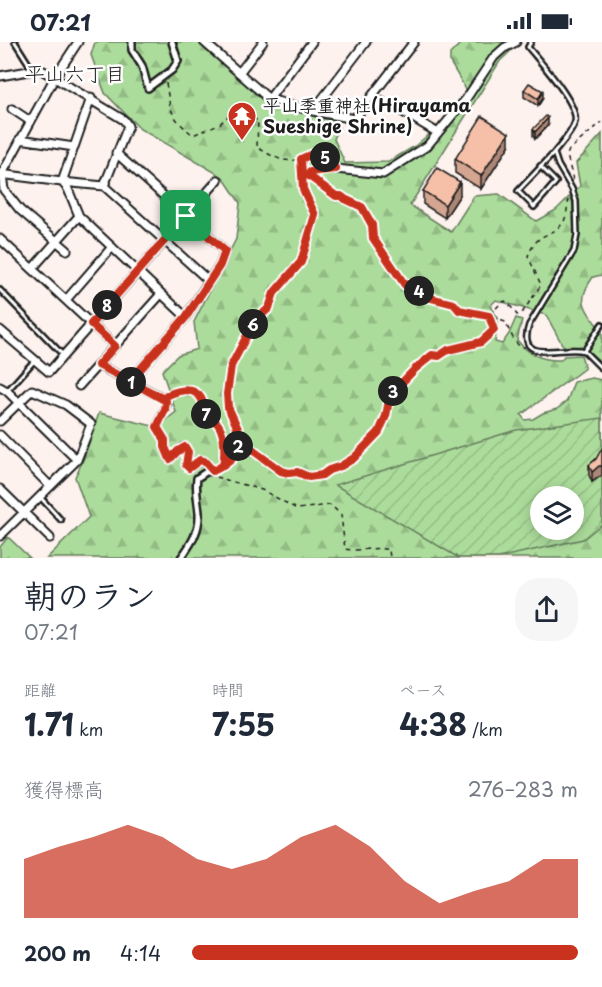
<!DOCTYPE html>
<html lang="ja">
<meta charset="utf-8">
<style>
body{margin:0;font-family:"Playpen Sans","Klee One",sans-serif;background:#f6f6f7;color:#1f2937;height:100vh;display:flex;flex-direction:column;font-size:22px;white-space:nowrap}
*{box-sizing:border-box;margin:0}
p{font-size:20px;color:#747a83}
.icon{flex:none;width:33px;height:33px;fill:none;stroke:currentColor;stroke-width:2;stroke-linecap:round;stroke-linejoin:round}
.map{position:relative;height:516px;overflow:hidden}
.drawer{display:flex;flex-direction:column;background:#fff;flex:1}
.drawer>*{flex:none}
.controls{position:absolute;left:530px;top:444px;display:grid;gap:12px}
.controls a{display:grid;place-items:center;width:54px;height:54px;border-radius:50%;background:#fff;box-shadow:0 3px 15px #0003;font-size:30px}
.pin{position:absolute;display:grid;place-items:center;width:51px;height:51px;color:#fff;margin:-26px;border-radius:12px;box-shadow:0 3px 9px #0006}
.km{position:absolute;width:30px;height:30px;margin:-15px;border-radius:50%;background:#222;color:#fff;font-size:16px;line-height:30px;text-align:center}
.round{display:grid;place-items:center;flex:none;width:63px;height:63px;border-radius:24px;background:#f6f6f7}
.head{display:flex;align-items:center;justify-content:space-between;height:102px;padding:0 24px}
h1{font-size:33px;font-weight:700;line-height:45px}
.figures{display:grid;grid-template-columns:repeat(3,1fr);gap:9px;height:102px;padding:6px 24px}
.figures div{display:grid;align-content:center}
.figures b{font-size:30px;font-weight:700}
.figures small{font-size:16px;font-weight:400}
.figures p{font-size:16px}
.chart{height:168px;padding:12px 24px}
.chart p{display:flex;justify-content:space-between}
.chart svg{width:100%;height:108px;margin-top:6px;fill:#c8321e;opacity:.7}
ul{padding:0 24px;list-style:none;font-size:20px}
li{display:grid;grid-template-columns:96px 72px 1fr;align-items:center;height:45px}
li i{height:15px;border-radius:8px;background:#c8321e}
.status{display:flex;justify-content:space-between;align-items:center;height:42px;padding:0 30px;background:#fff;direction:ltr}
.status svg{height:16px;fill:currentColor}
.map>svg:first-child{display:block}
.forest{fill:url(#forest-firs);stroke:#647c5c;stroke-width:1.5;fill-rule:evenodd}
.garden{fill:url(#garden-furrows);stroke:#647c5c;stroke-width:1.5;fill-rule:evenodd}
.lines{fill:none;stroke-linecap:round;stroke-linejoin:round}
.service-casing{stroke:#1c1c1c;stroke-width:8}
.pedestrian-casing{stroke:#1c1c1c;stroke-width:10}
.minor-casing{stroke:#1c1c1c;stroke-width:11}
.path{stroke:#1c1c1c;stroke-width:1.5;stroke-dasharray:4.5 4.5;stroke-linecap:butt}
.service{stroke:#fff;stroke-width:3}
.pedestrian{stroke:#fff;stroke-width:5}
.minor{stroke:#fff;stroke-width:7}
.wall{fill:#d4a590;stroke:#1c1c1c;stroke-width:1.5}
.shaded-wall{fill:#ac8676;stroke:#1c1c1c;stroke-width:1.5}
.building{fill:#f6c0a8;stroke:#1c1c1c;stroke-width:1.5}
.route-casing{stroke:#fff;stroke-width:12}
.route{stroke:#c8321e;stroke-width:8}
.labels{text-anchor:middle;stroke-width:5;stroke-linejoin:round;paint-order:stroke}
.poi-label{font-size:18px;font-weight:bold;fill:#1c1c1c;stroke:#fff;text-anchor:start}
.neighbourhood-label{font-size:20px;fill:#1c1c1c;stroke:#fff}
</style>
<div class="status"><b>07:21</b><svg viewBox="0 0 49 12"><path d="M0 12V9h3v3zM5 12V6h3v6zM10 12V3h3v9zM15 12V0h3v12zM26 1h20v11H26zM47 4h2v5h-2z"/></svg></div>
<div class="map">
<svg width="602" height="516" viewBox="0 0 602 516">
<defs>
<pattern id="forest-firs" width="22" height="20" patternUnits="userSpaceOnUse" patternTransform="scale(1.5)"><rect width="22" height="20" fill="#acdc9b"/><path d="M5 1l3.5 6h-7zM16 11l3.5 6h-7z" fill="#93bc85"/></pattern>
<pattern id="garden-furrows" width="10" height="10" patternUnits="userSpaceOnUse" patternTransform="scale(1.5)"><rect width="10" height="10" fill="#acdc9b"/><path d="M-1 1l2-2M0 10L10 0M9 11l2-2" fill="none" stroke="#93bc85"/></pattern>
</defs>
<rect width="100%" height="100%" fill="#fdf2ee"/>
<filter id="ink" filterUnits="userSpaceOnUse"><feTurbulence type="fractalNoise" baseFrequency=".0167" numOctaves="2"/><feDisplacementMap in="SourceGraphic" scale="12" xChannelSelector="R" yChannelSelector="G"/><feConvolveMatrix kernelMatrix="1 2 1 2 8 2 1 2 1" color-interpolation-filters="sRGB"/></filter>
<g filter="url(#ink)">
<!-- forest -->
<path class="forest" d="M95 0H200L267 62 332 79 339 85 334 97 345 121 388 120 415 104 471 56 450 20V12L462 0H520L500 19 410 163 451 190 474 154 499 152 536 179 556 168 580 144 576 121 602 92V233L593 235C579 255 581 262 596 282L602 283V321L582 304 566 305 562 302 546 273 496 258 490 264 498 276 495 300 502 302 509 292 516 276 522 278 517 298C528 312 543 319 561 318L564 314 581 313 585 326 521 373 525 378 533 377 543 371 557 367 567 359 574 340 592 336 602 338V516H47L89 475 75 435 84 416 99 371 157 385 176 370 162 329 178 313 197 307 194 280 236 197 240 161 223 135 140 87 105 51 91 13ZM540 454H573V488H540Z
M8 495 30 516H0V505Z"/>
<!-- garden -->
<path class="garden" d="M602 376V482L583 497 498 516H459L335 443 516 388ZM540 454H573V488H540Z"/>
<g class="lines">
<!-- service casing -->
<g class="service-casing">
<path id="service" d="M15 0 32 27
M531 0 528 5C540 20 579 62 575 80 572 91 561 102 554 111L558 123 572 147 576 159 577 193 574 209 529 283C515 325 567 302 584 309
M540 124 556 140 534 165 518 149 554 111
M0 248 62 312
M584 309 602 282
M584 309 602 327
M8 348 34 319
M41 456 61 478"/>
</g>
<!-- pedestrian casing -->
<g class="pedestrian-casing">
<path id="pedestrian" d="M132 0V8L142 24 148 46 172 28 178 19 172 0
M163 356 167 362 157 385 165 398V405L170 417 183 405 185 406 188 410 186 423 189 426 200 419H204L213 429
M181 516C191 502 200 489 199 471 198 459 195 448 197 436L206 430 213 429"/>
</g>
<!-- minor casing -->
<g class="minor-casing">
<path id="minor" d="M204 0 269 57 313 69 354 77 414 0
M239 31 263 0
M0 34 40 27 124 78 128 84 104 144
M91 56 62 140 104 144 209 239 186 275
M269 57 312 0
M12 67 30 79
M313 69 366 0
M403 70 438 91
M20 97 74 105
M319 109 336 127 383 132 427 104 466 57 494 15 504 6 516 0
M116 111 225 209 220 223 209 239
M0 132 62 140 68 147 79 174 186 275 130 339
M0 197 115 304
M67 208 20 168 4 148 2 132 55 35 78 0
M32 227 79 174
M66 258 112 205
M0 288 49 330 218 138
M98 323 163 356
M79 344 161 252
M0 345 7 349 77 418
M0 379 32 348 66 363 91 382 77 418 0 494
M0 393 50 444
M0 447 50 496"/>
</g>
<!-- path -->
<path class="path" d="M166 41C171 70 169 73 193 93L221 81 228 74 258 78 257 105C277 118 290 124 313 112
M382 54 398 66
M326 129 310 130 309 134 336 154H341L361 165 372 182 373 196 405 243 415 244 423 254 454 262 459 268 489 274 505 280 514 298 520 305H525
M573 138 567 113 569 108 602 80
M490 273 500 262 505 259 509 262 517 273 522 271 541 243 528 214C538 188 550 197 563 181 567 175 567 164 569 157
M169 353C176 351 184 346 192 349 202 352 201 360 204 368 206 374 214 376 217 381 226 391 225 412 223 424
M240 399 281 429 289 431 297 430 309 435 323 433 329 428 341 424 355 416 379 390 386 374 390 353 415 327 432 313 439 314 448 308 481 300 494 287 489 274
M220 426 232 417 240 399 239 389 228 365 227 352 230 324 254 280 269 266 274 251 301 220 315 173 303 147 301 117
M216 435 262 448 297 467 331 463 341 473 345 507C360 510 374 504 389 508L390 516"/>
<!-- service -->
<use href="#service" class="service"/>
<!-- pedestrian -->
<use href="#pedestrian" class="pedestrian"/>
<!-- minor -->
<use href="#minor" class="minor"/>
</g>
<!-- wall -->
<path class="wall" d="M524 48 543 56 538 64 524 55Z
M548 83 535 97 533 94V87Z
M509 104 481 147 455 131V117Z
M423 149 460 153 445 176 423 162Z
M596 417 599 435 592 440 589 433V423Z"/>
<!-- shaded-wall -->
<path class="shaded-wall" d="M543 49V56L538 64V57Z
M548 76V83L535 97V90Z
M509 91V104L481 147V134Z
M460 140V153L445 176V163Z
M599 424H602V434L599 435 592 440V430Z"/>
<!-- building -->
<path class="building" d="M529 41 543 49 538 57 524 48Z
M482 74 509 91 481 134 455 117Z
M546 74 548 76 535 90 533 87Z
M437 126 460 140 445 163 423 149Z
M602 406V424H599L592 430 589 423 596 417Z"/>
</g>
<g class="lines" filter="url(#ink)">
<!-- route casing -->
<g class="route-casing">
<path id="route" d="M186 174 225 209 220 223 186 275 130 339 166 359 165 368 157 385 165 398V405L170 417 178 409 185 405 188 410 186 423 189 426 200 418 204 419 213 429C228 422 235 414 240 399L281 429 289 431 297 430 309 435 322 433 329 428 341 424 354 416 379 390 386 374 390 353 415 327 432 313 439 314 448 308 481 300 494 288 489 274 459 268 454 262 423 254 415 243H405L373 196 372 183 362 165 345 157 341 154H336L309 134 310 130 336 127 319 109 301 117 303 147 315 173 301 220 274 251 269 266 254 280 231 324 227 352 228 365 239 389 240 399 232 417 223 424C225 412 226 388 215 379 212 375 207 375 205 369 203 365 204 361 201 356 192 343 174 349 163 356L98 323 115 304 91 282 186 174"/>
</g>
<!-- route -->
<use href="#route" class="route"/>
</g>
<!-- icons -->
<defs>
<g id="temple-pin" transform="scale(1.5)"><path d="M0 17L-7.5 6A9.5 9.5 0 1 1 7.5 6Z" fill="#c8321e" stroke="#fff"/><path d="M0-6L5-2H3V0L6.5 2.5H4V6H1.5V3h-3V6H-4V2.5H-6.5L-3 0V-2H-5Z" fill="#fff"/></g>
</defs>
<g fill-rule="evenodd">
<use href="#temple-pin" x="242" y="74"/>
</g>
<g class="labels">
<!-- poi labels -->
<g class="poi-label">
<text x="263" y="70">平山季重神社(Hirayama<tspan x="263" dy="21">Sueshige Shrine)</tspan></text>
</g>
<!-- neighbourhood labels -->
<g class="neighbourhood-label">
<text x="75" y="39">平山六丁目</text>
</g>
</g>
</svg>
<div class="controls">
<a><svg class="icon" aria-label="layers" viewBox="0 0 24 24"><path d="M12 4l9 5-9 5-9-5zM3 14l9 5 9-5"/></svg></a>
</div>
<div class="pin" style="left:186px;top:174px;background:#1e9e55"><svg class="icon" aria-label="arrive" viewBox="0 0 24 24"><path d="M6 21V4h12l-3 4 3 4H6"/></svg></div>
<b class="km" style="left:131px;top:340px">1</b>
<b class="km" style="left:238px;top:404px">2</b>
<b class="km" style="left:393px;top:349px">3</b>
<b class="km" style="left:419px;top:249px">4</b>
<b class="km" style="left:325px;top:115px">5</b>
<b class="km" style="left:253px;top:282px">6</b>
<b class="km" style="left:206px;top:372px">7</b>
<b class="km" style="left:107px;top:263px">8</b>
</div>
<section class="drawer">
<div class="head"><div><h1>朝のラン</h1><p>07:21</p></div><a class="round"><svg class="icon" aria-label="share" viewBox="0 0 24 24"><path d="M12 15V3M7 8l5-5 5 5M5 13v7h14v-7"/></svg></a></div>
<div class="figures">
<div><p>距離</p><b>1.71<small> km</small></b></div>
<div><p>時間</p><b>7:55</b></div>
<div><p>ペース</p><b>4:38<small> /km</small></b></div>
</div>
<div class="chart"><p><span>獲得標高</span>276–283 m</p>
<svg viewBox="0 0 160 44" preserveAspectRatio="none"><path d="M0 44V20L10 15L20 11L30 6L40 11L50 20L60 24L70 20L80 11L90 6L100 15L110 29L120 38L130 33L140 29L150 20L160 20V44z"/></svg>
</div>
<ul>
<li><b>200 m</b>4:14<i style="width:100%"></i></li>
</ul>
</section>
